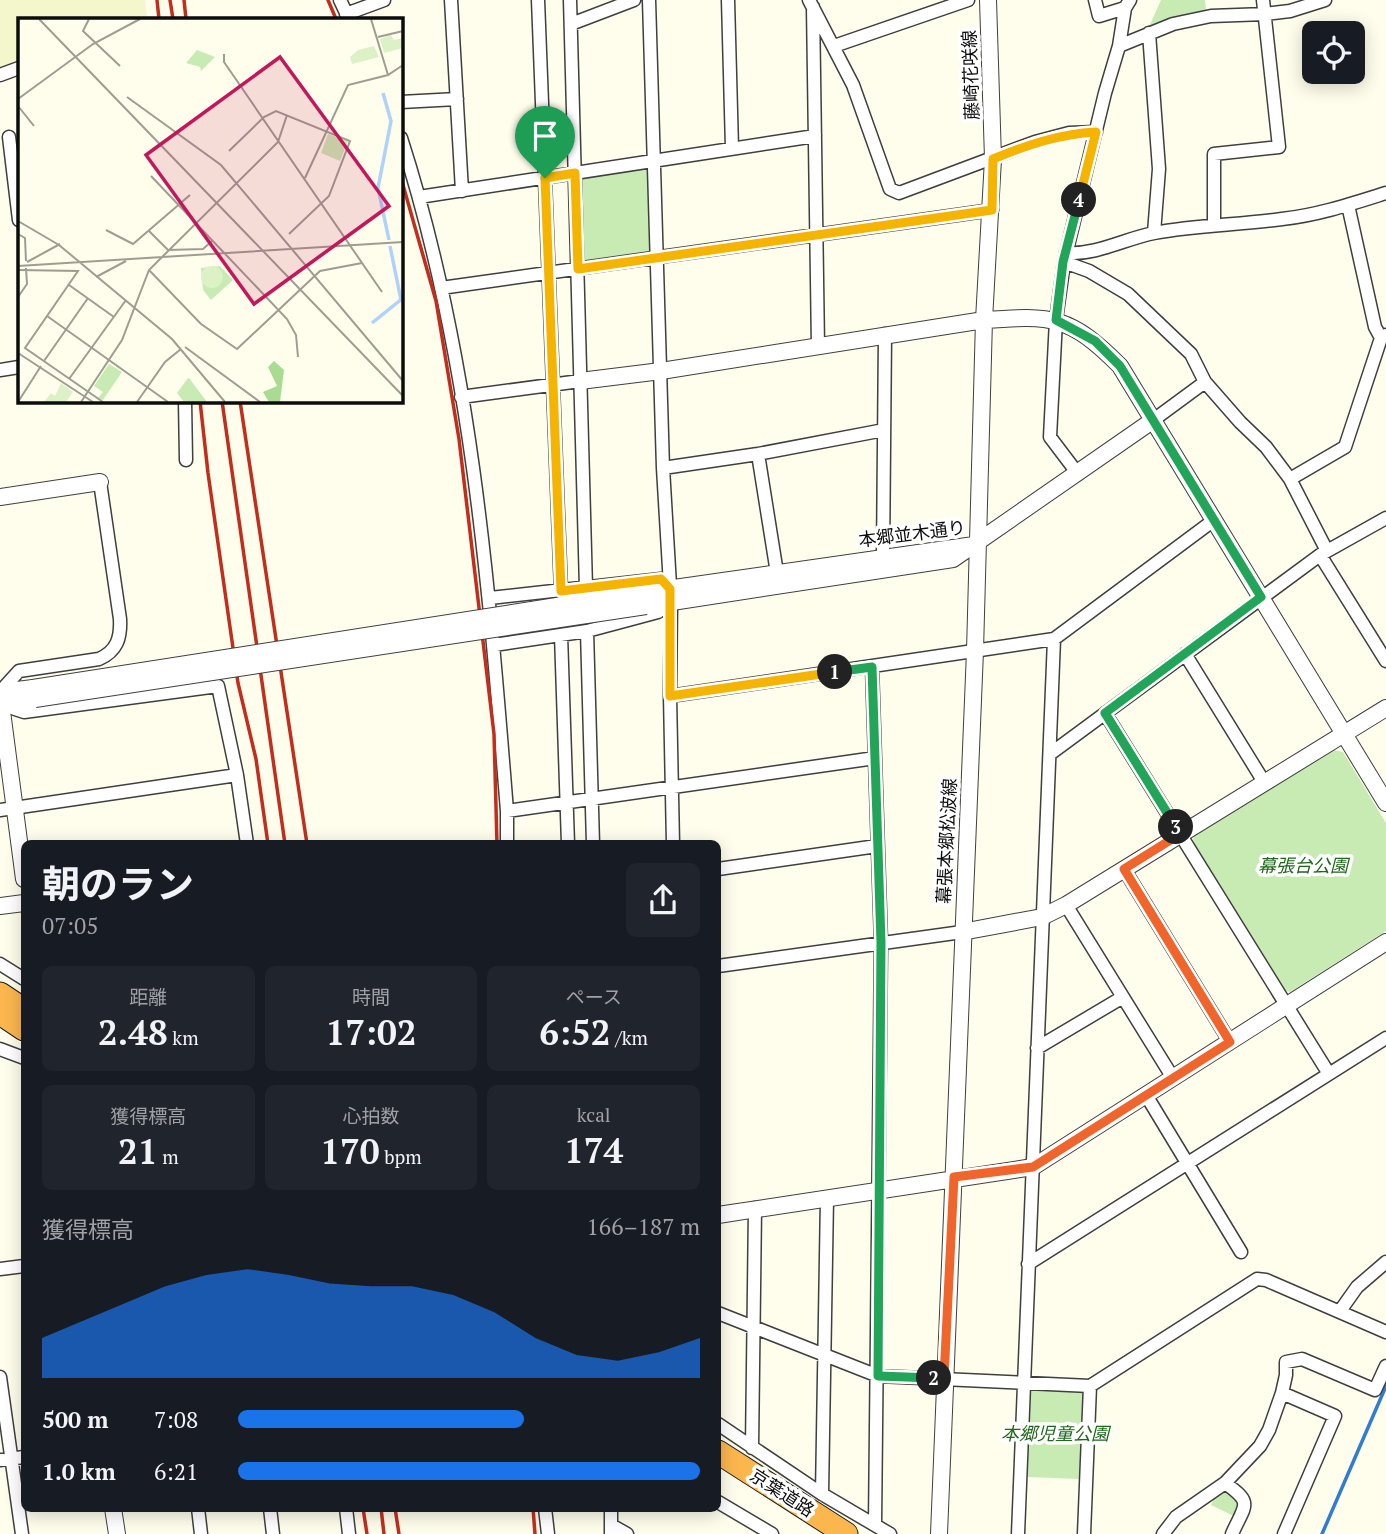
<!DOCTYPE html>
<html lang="ja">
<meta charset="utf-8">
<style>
body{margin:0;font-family:"PT Serif","Noto Sans JP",serif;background:#20242c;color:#f1f3f6;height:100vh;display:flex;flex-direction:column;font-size:26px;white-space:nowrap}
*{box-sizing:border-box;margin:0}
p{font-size:23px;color:#9ea1a6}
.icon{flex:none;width:38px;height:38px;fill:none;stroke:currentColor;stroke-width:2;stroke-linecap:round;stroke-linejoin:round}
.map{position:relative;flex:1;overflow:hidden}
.panel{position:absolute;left:21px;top:840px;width:700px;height:672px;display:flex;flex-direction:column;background:#171b24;border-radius:10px;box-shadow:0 4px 18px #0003}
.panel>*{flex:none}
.tools{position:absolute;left:1302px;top:21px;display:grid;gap:14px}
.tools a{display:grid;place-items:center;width:63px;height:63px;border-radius:10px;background:#171b24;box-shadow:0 4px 18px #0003;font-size:35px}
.pin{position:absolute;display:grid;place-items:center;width:60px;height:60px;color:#fff;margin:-72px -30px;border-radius:50% 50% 50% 0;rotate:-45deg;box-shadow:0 0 7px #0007}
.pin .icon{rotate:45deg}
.km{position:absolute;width:35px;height:35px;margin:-18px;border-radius:50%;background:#222;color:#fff;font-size:19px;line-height:35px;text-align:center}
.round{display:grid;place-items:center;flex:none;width:74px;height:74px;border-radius:10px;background:#20242c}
.summary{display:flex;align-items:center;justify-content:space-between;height:119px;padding:0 21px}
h1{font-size:38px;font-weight:700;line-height:52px}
.metrics{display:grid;grid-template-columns:repeat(3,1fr);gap:10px;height:119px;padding:7px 21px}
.metrics div{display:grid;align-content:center;border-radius:10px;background:#20242c;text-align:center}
.metrics b{font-size:35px;font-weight:700}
.metrics small{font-size:19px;font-weight:400}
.metrics p{font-size:19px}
.chart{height:196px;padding:14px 21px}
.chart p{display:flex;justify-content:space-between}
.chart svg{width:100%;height:126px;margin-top:7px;fill:#1a73e8;opacity:.7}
ul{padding:0 21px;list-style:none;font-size:23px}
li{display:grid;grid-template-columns:112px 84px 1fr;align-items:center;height:52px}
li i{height:18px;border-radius:9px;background:#1a73e8}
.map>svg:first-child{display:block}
.farmland{fill:#f4f6cb}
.green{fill:#c8ebb4}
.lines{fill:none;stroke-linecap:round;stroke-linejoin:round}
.stream{stroke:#317cd3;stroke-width:3.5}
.minor-casing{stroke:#3f3f3f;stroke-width:15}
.tertiary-casing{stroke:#3f3f3f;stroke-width:18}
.motorway-casing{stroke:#1d1d1d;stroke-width:25}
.minor{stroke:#fff;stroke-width:12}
.tertiary{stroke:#fff;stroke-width:16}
.motorway{stroke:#fbb64e;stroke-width:23}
.rail{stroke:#c22e1e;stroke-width:3.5}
.tertiary-bridge-casing{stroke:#3f3f3f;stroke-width:18;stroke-linecap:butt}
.tertiary-bridge{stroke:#fff;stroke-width:16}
.split-1-casing{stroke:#fff;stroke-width:14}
.split-2-casing{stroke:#fff;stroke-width:14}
.split-3-casing{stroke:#fff;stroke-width:14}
.split-4-casing{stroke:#fff;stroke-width:14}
.split-5-casing{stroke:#fff;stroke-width:14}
.split-1{stroke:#f5b400;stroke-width:9}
.split-2{stroke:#22a559;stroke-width:9}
.split-3{stroke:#f0652b;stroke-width:9}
.split-4{stroke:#22a559;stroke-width:9}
.split-5{stroke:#f5b400;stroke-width:9}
.labels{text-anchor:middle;stroke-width:7;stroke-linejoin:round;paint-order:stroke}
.street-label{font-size:18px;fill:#0c0c0c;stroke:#fff}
.park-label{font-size:18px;font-style:italic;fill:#1f671a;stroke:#fff}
.inset-river{fill:none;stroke:#aed2f9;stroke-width:3.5}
.inset-road{fill:none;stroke:#9e9d92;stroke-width:2}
.view{fill:#c2185b;fill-opacity:0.15;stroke:#c2185b;stroke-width:3.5}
.inset-edge{fill:none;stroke:#0c0c0c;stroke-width:3.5}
</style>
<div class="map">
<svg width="1386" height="1534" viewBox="0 0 1386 1534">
<rect width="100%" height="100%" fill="#fffeec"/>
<!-- farmland -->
<path class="farmland" d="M0 0H145L147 17 142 19H19V65L0 72Z"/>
<!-- green -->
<path class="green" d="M1161 0H1205L1206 11 1149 27Z
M645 165 650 170 653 249 648 255 589 263 581 258 579 183 585 176Z
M1334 750 1343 752 1386 823V931L1290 992 1282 990 1193 842 1194 834Z
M1032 1388 1079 1389 1086 1396 1083 1474 1079 1479 1028 1477 1024 1472 1027 1392Z
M1219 1487 1227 1488 1240 1503 1234 1516 1211 1505Z"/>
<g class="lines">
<!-- stream -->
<path class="stream" d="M1322 1534 1386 1386"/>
<!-- minor casing -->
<g class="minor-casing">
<path id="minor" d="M340 0 349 19
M451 0 462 191
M538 0 561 591
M570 0 586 588
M649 0 663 468 671 602 670 696 673 844
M728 0 732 148
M809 0 853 85 890 189 899 193 1035 142 1069 133 1096 132
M1095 0 1099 16 1125 8
M813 7 818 347
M346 14 384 0
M571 24 634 0
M1149 33 1159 169 1154 233
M834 46 968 0
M1119 46 1173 24 1211 16 1265 14 1290 11 1325 0
M0 75 19 68
M401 102 457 99
M9 137 19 220
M401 138C471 355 489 586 507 811V844
M419 197 815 136
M1348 205 1375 327 1381 338
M1214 225V154L1279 147 1263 0
M1066 253C1097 255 1124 239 1154 233 1197 225 1240 225 1282 219 1318 215 1351 204 1386 193
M1064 262 1089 271 1128 294 1191 354 1205 382 1240 422 1266 447 1290 479 1327 551
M441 288 992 210
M0 370 19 367
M461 397 580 381
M185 401 186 460
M1152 421 1205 382
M758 454 777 573
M663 468 758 454 884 430
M1078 474 1050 437 1056 320 1064 262 1105 93 1119 46 1125 8 1130 0
M1290 479 1345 447 1381 338 1386 335
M1320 555 1386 661
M883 557 885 334
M490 598 661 579 670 589
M587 631 593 844
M561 635 568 844
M494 645 587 631 658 612 668 604
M1185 654 1264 782
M872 667 881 942 875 1525
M0 692 19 671 99 659C117 651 121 638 120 619L100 482
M670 696 1054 639 1214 520
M3 705 24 712 218 686 237 775 247 844
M1105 713 1329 1074
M1050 754 1320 555 1386 518
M0 810 237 775
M507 811 875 758
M718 869 877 846
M1124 869 1230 1042
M1066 905 1173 1078
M0 964 24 979
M718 966 962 932
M1037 1048 1123 997
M0 1049 24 1058
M1146 1095 1241 1252
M1028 1264 1386 1038
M0 1269 24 1266
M1340 1311 1357 1287 1386 1262
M718 1313 878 1376 1090 1386 1257 1279 1266 1280 1386 1332
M0 1377 22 1534
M1282 1393 1286 1375V1362L1302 1359 1375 1390 1386 1366
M718 1424 822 1494 890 1534
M752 1448 755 1208
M0 1460 24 1457
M1225 1483C1254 1504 1245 1504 1232 1534
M822 1494 827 1198
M718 1502 772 1534
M198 1508 201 1534
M270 1508 273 1534
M346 1508 349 1534
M545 1508 548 1534
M611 1508V1534
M611 1525 627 1534
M1018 1534 1054 639
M1084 1534 1090 1386
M1163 1534 1176 1517 1225 1483 1260 1446 1269 1430 1282 1393 1335 1416 1284 1534"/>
</g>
<!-- tertiary casing -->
<g class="tertiary-casing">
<path id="tertiary" d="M580 381 661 371 984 320C1053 315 1070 316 1120 366L1386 803
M0 497 100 482
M646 592 974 545
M646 606 953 559 1152 421
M0 692 33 688
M0 696 24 879
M0 704 35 699
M0 906 24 903
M962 932 1042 917 1066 905 1386 708
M718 1215 1033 1167 1386 942
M113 1508 117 1534
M939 1534 975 651 984 320 993 159 988 0"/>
</g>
<!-- motorway casing -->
<g class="motorway-casing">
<path id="motorway" d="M0 994 24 1010
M0 1013 24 1029
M718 1452 846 1534"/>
</g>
<!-- minor -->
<use href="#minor" class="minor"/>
<!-- tertiary -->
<use href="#tertiary" class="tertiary"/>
<!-- motorway -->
<use href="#motorway" class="motorway"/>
<!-- rail -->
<path class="rail" d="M157 0 159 19
M170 0 173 19
M184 0 186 19
M328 0 336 19
M401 178 436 301 459 439 494 734 497 844
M200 401 208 473 238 683 256 759 268 844
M222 401 285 844
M240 401 307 844
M363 1508 367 1534
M381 1508 384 1534
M395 1508 399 1534
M533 1508 535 1534"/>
<!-- tertiary-bridge casing -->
<g class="tertiary-bridge-casing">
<path id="tertiary-bridge" d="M33 688 646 592
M35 699 646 606"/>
</g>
<!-- tertiary-bridge -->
<use href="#tertiary-bridge" class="tertiary-bridge"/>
</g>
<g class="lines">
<!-- split-1 casing -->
<g class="split-1-casing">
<path id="split-1" d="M545 178 561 591 661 579 670 589V696L835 672"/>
</g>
<!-- split-2 casing -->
<g class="split-2-casing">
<path id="split-2" d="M835 672 872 667 881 942 878 1376 934 1378"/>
</g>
<!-- split-3 casing -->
<g class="split-3-casing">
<path id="split-3" d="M934 1378H944L954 1177 1033 1167 1230 1042 1124 869 1180 834 1176 827"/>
</g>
<!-- split-4 casing -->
<g class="split-4-casing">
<path id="split-4" d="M1079 200 1063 262 1056 320 1095 341 1120 366 1261 597 1105 713 1176 827"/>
</g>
<!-- split-5 casing -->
<g class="split-5-casing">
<path id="split-5" d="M545 178 575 173 578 269 992 210 993 159C1027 145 1059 134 1096 132L1079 200"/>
</g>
<!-- split-1 -->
<use href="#split-1" class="split-1"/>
<!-- split-2 -->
<use href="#split-2" class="split-2"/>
<!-- split-3 -->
<use href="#split-3" class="split-3"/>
<!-- split-4 -->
<use href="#split-4" class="split-4"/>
<!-- split-5 -->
<use href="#split-5" class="split-5"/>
</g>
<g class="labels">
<!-- street labels -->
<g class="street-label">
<text transform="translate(971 75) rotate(-92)" y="6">藤崎花咲線</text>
<text transform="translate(912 534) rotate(-7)" y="6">本郷並木通り</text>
<text transform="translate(947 841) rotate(-87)" y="6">幕張本郷松波線</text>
<text transform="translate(782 1493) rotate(33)" y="6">京葉道路</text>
</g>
<!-- park labels -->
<g class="park-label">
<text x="1303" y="872">幕張台公園</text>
<text x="1055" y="1440">本郷児童公園</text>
</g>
</g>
<!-- overview -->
<g transform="translate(18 18)">
<rect width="385" height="385" fill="#fffeec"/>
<path d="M179 32 197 39 183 53 182 49 168 45ZM310 116 330 123 322 143 303 135ZM202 248 215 262 193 282 185 272 183 250ZM91 346 104 354 85 382 80 380 85 374 76 368ZM170 360H171L189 384H166L159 375Z" fill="#c8ebb4"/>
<path d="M256 343 266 352 262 384H251L245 374 259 368 250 349Z" fill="#a9dc92"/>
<path d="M373 17 376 22 385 20V30L366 35 362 21ZM356 28 361 39 334 46 332 39 340 32ZM183 259a11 11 0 1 1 22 0a11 11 0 1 1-22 0ZM43 365 55 374 48 384H26L33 375 37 378Z" fill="#dcf2c6"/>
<path class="inset-river" d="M365 75 373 103 360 170 371 222M372 228 383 282M354 305 385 280"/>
<path class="inset-road" d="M21 1 385 378M71 1 65 13 102 48M353 1 370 57M360 19 385 13M206 36V44L364 274M109 79 203 147 385 363M0 81 75 26 122 1M0 88 16 108M211 133 246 99 258 93 332 123 311 178 271 216M133 158 269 301 278 317 280 339M287 160 330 67 370 57 385 47M0 203 41 227 154 321 207 384M88 212 115 226 172 177M130 212 150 232 185 231 194 223M0 216 7 220 8 243M9 244 42 226M0 248 385 224M0 252 60 253 7 330 85 384M131 252 183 306 219 331 302 253 344 245M78 259 108 243M51 267 96 299M0 279 9 266 8 250M29 298 150 384M167 329 242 384M0 335 75 384M26 343 70 280M51 361 108 282M0 384 23 348M63 384 104 322 131 252 260 124 269 97M119 384 147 344 163 331"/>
<path class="view" d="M262 39 371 188 236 286 128 137Z"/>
<rect width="385" height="385" class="inset-edge"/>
</g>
</svg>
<div class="tools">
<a><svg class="icon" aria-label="locate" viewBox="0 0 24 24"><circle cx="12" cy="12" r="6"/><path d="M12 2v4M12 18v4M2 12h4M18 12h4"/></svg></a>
</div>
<div class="pin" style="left:545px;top:178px;background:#1e9e55"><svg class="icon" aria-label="arrive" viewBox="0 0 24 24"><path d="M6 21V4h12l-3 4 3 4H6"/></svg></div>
<b class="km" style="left:835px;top:672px">1</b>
<b class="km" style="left:934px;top:1378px">2</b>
<b class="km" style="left:1176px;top:827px">3</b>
<b class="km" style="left:1079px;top:200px">4</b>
<section class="panel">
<div class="summary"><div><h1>朝のラン</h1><p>07:05</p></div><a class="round"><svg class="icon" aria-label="share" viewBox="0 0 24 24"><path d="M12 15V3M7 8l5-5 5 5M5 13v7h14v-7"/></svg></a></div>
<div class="metrics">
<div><p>距離</p><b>2.48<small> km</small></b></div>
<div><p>時間</p><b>17:02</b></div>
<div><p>ペース</p><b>6:52<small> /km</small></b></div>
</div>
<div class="metrics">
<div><p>獲得標高</p><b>21<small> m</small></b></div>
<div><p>心拍数</p><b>170<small> bpm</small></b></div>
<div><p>kcal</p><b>174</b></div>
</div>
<div class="chart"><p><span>獲得標高</span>166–187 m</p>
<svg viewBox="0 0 160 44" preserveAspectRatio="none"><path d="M0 44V30L10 24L20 18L30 12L40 8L50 6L60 8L70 11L80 12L90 12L100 15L110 21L120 30L130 36L140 38L150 35L160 30V44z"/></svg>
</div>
<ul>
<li><b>500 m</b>7:08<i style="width:62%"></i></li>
<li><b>1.0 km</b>6:21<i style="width:100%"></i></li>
</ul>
</section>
</div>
